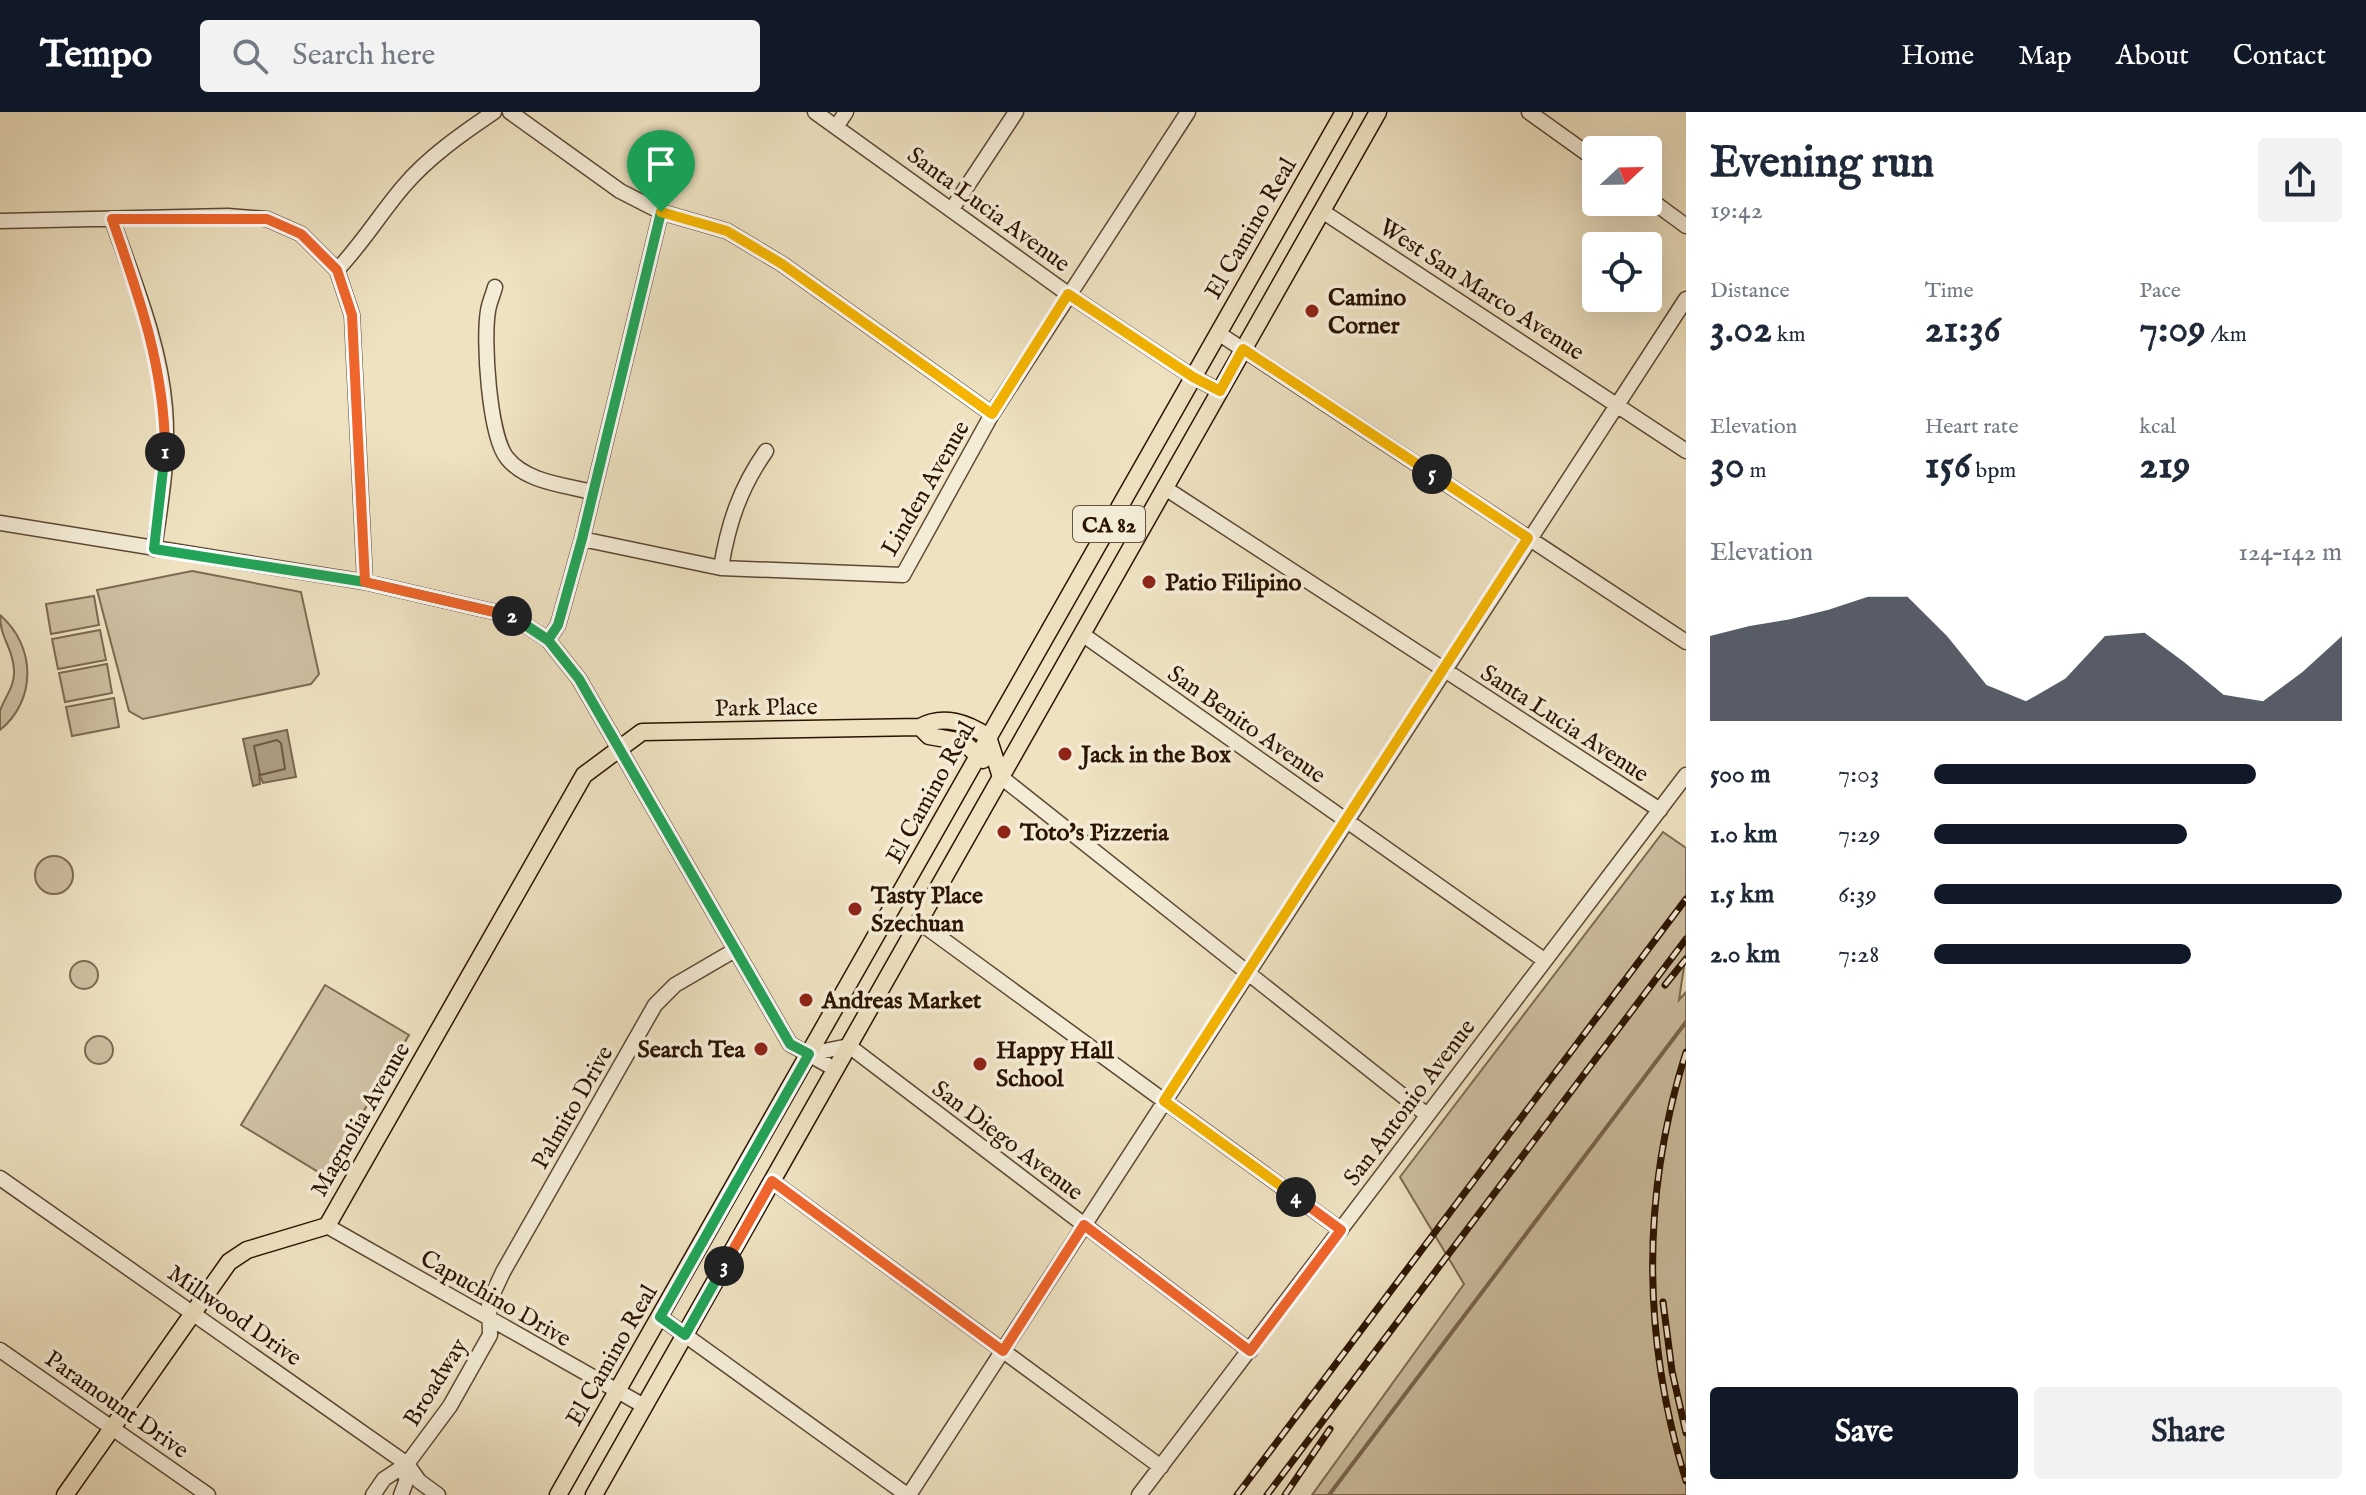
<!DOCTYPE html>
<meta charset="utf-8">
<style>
body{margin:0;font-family:"IM FELL English",serif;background:#f2f2f3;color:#1f2937;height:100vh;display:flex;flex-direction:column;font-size:30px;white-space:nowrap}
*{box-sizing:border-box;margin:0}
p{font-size:26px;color:#747a83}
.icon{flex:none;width:44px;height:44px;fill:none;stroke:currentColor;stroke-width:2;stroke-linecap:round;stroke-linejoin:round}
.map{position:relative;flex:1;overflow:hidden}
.sheet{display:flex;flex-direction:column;background:#fff;width:680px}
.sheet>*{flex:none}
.needle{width:52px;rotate:68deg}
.fabs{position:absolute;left:1582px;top:24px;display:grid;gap:16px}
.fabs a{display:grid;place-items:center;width:80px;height:80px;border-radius:8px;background:#fff;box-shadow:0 8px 32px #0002;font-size:40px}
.pin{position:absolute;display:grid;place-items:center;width:68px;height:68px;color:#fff;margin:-82px -34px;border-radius:50% 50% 50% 0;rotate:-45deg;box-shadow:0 0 8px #0007}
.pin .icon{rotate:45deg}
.km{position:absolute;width:40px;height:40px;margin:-20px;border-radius:50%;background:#222;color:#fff;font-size:22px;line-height:40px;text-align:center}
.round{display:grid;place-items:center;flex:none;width:84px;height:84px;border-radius:8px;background:#f2f2f3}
.overview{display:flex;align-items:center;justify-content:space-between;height:136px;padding:0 24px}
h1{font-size:44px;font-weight:800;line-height:60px}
.figures{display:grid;grid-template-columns:repeat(3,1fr);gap:12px;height:136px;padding:8px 24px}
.figures div{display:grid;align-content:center}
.figures b{font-size:40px;font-weight:800}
.figures small{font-size:22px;font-weight:400}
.figures p{font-size:22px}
.chart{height:224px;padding:16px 24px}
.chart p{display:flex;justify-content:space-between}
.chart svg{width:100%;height:144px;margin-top:8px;fill:#111827;opacity:.7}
.button{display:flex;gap:16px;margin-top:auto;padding:16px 24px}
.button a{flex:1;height:92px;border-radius:8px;background:#111827;color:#fff;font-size:32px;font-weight:800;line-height:92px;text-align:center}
.button a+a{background:#f2f2f3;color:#1f2937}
ul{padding:0 24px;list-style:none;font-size:26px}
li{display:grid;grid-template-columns:128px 96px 1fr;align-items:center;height:60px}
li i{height:20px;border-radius:10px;background:#111827}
header{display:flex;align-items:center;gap:48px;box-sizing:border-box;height:112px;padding:0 40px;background:#111827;color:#fff}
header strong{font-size:38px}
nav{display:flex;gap:44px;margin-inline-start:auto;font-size:28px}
.search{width:560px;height:72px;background:#f2f2f3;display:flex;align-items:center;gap:20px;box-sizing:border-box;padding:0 28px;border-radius:8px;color:#747a83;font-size:30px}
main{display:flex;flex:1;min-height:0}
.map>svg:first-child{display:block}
.green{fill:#cdbfa1;stroke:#7c6a52;stroke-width:2}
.water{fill:#ac9c80;stroke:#78664e;stroke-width:2}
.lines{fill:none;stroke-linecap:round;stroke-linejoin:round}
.shore{stroke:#6c5841;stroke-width:2}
.stream{stroke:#78664e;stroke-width:4}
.minor-casing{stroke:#5c4832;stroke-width:17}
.major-casing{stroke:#2b1402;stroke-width:19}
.minor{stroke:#f4ecd7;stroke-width:14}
.major{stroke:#eee2c1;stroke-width:16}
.rail-casing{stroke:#2b1402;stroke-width:7}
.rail{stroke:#f4ecd7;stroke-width:4;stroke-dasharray:12;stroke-linecap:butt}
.split-1-casing{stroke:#fff;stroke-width:16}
.split-2-casing{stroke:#fff;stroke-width:16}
.split-3-casing{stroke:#fff;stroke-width:16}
.split-4-casing{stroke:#fff;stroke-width:16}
.split-5-casing{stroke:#fff;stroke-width:16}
.split-6-casing{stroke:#fff;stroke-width:16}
.split-1{stroke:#22a559;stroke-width:10}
.split-2{stroke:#f0652b;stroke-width:10}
.split-3{stroke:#22a559;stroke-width:10}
.split-4{stroke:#f0652b;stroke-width:10}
.split-5{stroke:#f5b400;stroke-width:10}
.split-6{stroke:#f5b400;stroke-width:10}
.poi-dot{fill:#8f2418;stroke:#f4ecd7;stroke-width:3}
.labels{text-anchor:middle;stroke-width:7;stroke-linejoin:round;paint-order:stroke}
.shield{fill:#f4ecd7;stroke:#675542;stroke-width:2}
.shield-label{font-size:22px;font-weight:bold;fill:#2b1402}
.street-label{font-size:24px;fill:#2b1402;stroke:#f4ecd7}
.poi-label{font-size:24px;font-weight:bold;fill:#2b1402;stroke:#f4ecd7;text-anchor:start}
</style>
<header>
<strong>Tempo</strong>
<div class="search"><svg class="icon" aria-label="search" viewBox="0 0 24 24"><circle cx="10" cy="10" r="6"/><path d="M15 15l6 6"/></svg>Search here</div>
<nav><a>Home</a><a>Map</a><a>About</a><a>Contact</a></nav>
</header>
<main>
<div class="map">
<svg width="1686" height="1383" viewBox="0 0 1686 1383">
<rect width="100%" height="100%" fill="#eee2c1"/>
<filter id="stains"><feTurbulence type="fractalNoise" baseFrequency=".0025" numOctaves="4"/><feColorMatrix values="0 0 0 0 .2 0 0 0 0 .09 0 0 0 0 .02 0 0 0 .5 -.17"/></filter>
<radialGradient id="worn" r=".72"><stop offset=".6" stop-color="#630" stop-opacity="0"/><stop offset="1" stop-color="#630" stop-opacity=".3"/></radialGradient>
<!-- green -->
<path class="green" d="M192 459 301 480 319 562 311 572 143 607 129 599 97 478Z
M94 484 99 513 51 522 46 492Z
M0 503C36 534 37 588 0 618 0 613 0 604 0 599 5 584 15 575 14 558 13 535 0 527 0 503Z
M100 518 106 548 58 557 52 527Z
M107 552 112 581 65 590 59 561Z
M114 586 119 615 72 624 66 595Z
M1663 720 1686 736V841L1679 888 1686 880V1383H1312L1464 1172 1400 1065Z
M35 763a19 19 0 1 1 38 0a19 19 0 1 1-38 0Z
M70 863a14 14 0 1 1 28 0a14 14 0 1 1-28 0Z
M325 873 409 923 325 1064 241 1013Z
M85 938a14 14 0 1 1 28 0a14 14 0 1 1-28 0Z"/>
<!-- water -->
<path class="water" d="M287 618 296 665 263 671 259 662 260 672 253 674 243 627Z"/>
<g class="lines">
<!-- shore -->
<path class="shore" d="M277 628 281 631 285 657 260 663 254 634Z"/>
<!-- stream -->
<path class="stream" d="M1329 1383 1686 910"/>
<!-- minor casing -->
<g class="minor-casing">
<path id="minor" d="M510 0 620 79 661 100 727 119 782 152 992 302
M815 0 1068 182 1193 265 1220 279
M1529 0 1596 48
M836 15 846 0
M1648 86 1686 114
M952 97 1016 0
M1322 99 1686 339
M112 107C133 168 160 231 165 296 169 344 161 390 154 437
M0 109 228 104 267 107 301 122 337 158
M495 175C493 183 489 191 488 199 483 227 489 324 507 346 526 370 564 373 592 380
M1218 221 1686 530
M1165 376 1660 698
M0 411 365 470 512 504 548 528 579 567 790 932 835 957
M582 427 721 456 903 463 992 302 1188 0
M721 456C728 412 740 376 766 339
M365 470 352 203 337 158C362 132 380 102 403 75 427 46 463 21 494 0
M1082 522 1544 848
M548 528 558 513 582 427 661 100
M1001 665 1427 1003
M919 810 1341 1118
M809 942 849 934 1250 1239
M0 1066 407 1352 419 1369 438 1383
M772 1069 1161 1355
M327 1114 644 1294
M660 1205 907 1383
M0 1238 208 1383
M373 1383 384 1367 407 1352 450 1294 490 1223 489 1190 503 1160 655 893 675 873 735 838
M401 1383 406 1370 407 1352
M909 1383 1686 187
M1139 1383 1686 663"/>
</g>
<!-- major casing -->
<g class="major-casing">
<path id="major" d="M920 615 929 624 963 630 983 648
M65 1383 229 1150 247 1138 327 1114 584 663 642 620 920 615C943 602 968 611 988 625L1001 665
M558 1383 1344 0
M594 1383 1378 0"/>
</g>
<!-- minor -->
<use href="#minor" class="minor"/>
<!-- major -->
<use href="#major" class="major"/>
<!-- rail casing -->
<g class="rail-casing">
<path id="rail" d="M1665 873 1686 847
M1686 940C1641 1083 1642 1226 1686 1369
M1663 1190 1672 1259 1686 1321
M1237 1383 1686 787
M1267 1383 1686 827
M1285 1383 1330 1317"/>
</g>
<!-- rail -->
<use href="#rail" class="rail"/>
</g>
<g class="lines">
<!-- split-1 casing -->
<g class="split-1-casing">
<path id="split-1" d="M165 340 154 437 365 470 512 504 548 528 558 513 582 427 661 100"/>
</g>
<!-- split-2 casing -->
<g class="split-2-casing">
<path id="split-2" d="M165 340C165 257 139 184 112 107H267L301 122 337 158 352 203 365 470 512 504"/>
</g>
<!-- split-3 casing -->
<g class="split-3-casing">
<path id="split-3" d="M512 504 548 528 579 567 790 932 809 942 660 1205 685 1223 724 1154"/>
</g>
<!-- split-4 casing -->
<g class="split-4-casing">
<path id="split-4" d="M724 1154 772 1069 1003 1239 1084 1113 1250 1239 1341 1118 1296 1085"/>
</g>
<!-- split-5 casing -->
<g class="split-5-casing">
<path id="split-5" d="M1296 1085 1164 989 1528 426 1432 362"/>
</g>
<!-- split-6 casing -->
<g class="split-6-casing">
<path id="split-6" d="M661 100 727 119 782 152 992 302 1068 182 1193 265 1220 279 1243 237 1432 362"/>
</g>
<!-- split-1 -->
<use href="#split-1" class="split-1"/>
<!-- split-2 -->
<use href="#split-2" class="split-2"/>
<!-- split-3 -->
<use href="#split-3" class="split-3"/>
<!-- split-4 -->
<use href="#split-4" class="split-4"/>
<!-- split-5 -->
<use href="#split-5" class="split-5"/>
<!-- split-6 -->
<use href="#split-6" class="split-6"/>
</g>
<!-- markers -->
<g class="poi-dot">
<circle cx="1312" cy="199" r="8"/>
<circle cx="1149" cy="470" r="8"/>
<circle cx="1065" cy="642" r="8"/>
<circle cx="1004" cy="720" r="8"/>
<circle cx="855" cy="797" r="8"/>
<circle cx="806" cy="888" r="8"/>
<circle cx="761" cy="937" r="8"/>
<circle cx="980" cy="952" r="8"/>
</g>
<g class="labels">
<!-- shield labels -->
<rect class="shield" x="1073" y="394" width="72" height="36" rx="6"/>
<g class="shield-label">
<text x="1109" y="420">CA 82</text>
</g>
<!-- street labels -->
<g class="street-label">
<text transform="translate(989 97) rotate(36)" y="8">Santa Lucia Avenue</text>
<text transform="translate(1250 116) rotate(-60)" y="8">El Camino Real</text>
<text transform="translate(1482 177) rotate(33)" y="8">West San Marco Avenue</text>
<text transform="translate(925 376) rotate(-60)" y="8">Linden Avenue</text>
<text transform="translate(766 595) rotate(-1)" y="8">Park Place</text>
<text transform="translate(1565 611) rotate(33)" y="8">Santa Lucia Avenue</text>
<text transform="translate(1247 612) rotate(35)" y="8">San Benito Avenue</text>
<text transform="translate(930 680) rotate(-61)" y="8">El Camino Real</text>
<text transform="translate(1409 990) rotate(-53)" y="8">San Antonio Avenue</text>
<text transform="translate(572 995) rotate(-60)" y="8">Palmito Drive</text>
<text transform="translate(360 1007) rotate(-60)" y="8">Magnolia Avenue</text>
<text transform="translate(1008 1028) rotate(37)" y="8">San Diego Avenue</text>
<text transform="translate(496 1186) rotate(30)" y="8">Capuchino Drive</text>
<text transform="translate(235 1203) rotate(35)" y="8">Millwood Drive</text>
<text transform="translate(611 1243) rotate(-60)" y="8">El Camino Real</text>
<text transform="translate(435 1270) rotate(-58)" y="8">Broadway</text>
<text transform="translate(117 1292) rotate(35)" y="8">Paramount Drive</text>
</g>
<!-- poi labels -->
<g class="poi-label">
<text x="1328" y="193">Camino<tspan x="1328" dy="28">Corner</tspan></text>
<text x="1165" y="478">Patio Filipino</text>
<text x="1081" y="650">Jack in the Box</text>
<text x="1020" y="728">Toto's Pizzeria</text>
<text x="871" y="791">Tasty Place<tspan x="871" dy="28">Szechuan</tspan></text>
<text x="822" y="896">Andreas Market</text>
<text x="745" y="945" text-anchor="end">Search Tea</text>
<text x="996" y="946">Happy Hall<tspan x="996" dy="28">School</tspan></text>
</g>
</g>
<rect width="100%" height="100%" filter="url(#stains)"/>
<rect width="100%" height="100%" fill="url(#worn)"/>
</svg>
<div class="fabs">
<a><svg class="needle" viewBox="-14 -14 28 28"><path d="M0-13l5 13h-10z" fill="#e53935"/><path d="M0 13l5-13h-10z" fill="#747a83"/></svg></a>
<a><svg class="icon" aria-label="locate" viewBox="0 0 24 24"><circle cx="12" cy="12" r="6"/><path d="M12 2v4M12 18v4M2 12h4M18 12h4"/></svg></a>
</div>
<div class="pin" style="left:661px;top:100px;background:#1e9e55"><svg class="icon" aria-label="arrive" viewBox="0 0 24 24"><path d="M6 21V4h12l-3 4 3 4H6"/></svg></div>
<b class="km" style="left:165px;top:340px">1</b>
<b class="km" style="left:512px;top:504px">2</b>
<b class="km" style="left:724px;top:1154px">3</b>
<b class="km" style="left:1296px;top:1085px">4</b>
<b class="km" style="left:1432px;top:362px">5</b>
</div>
<section class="sheet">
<div class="overview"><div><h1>Evening run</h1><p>19:42</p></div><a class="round"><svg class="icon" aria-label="share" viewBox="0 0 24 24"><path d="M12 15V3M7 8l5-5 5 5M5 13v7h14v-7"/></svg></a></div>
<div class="figures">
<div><p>Distance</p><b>3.02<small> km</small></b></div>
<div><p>Time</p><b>21:36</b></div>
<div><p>Pace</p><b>7:09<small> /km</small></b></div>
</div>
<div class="figures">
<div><p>Elevation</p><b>30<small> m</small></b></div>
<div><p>Heart rate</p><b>156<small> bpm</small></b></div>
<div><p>kcal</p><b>219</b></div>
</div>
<div class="chart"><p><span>Elevation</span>124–142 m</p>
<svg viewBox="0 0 160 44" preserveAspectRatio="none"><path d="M0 44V18L10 15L20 13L30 10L40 6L50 6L60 18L70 33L80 38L90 31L100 18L110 17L120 26L130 36L140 38L150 29L160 18V44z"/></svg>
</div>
<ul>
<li><b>500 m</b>7:03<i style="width:79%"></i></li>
<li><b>1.0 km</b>7:29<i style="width:62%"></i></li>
<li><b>1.5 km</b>6:39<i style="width:100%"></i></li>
<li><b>2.0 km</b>7:28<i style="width:63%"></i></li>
</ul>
<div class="button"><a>Save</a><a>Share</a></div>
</section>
</main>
